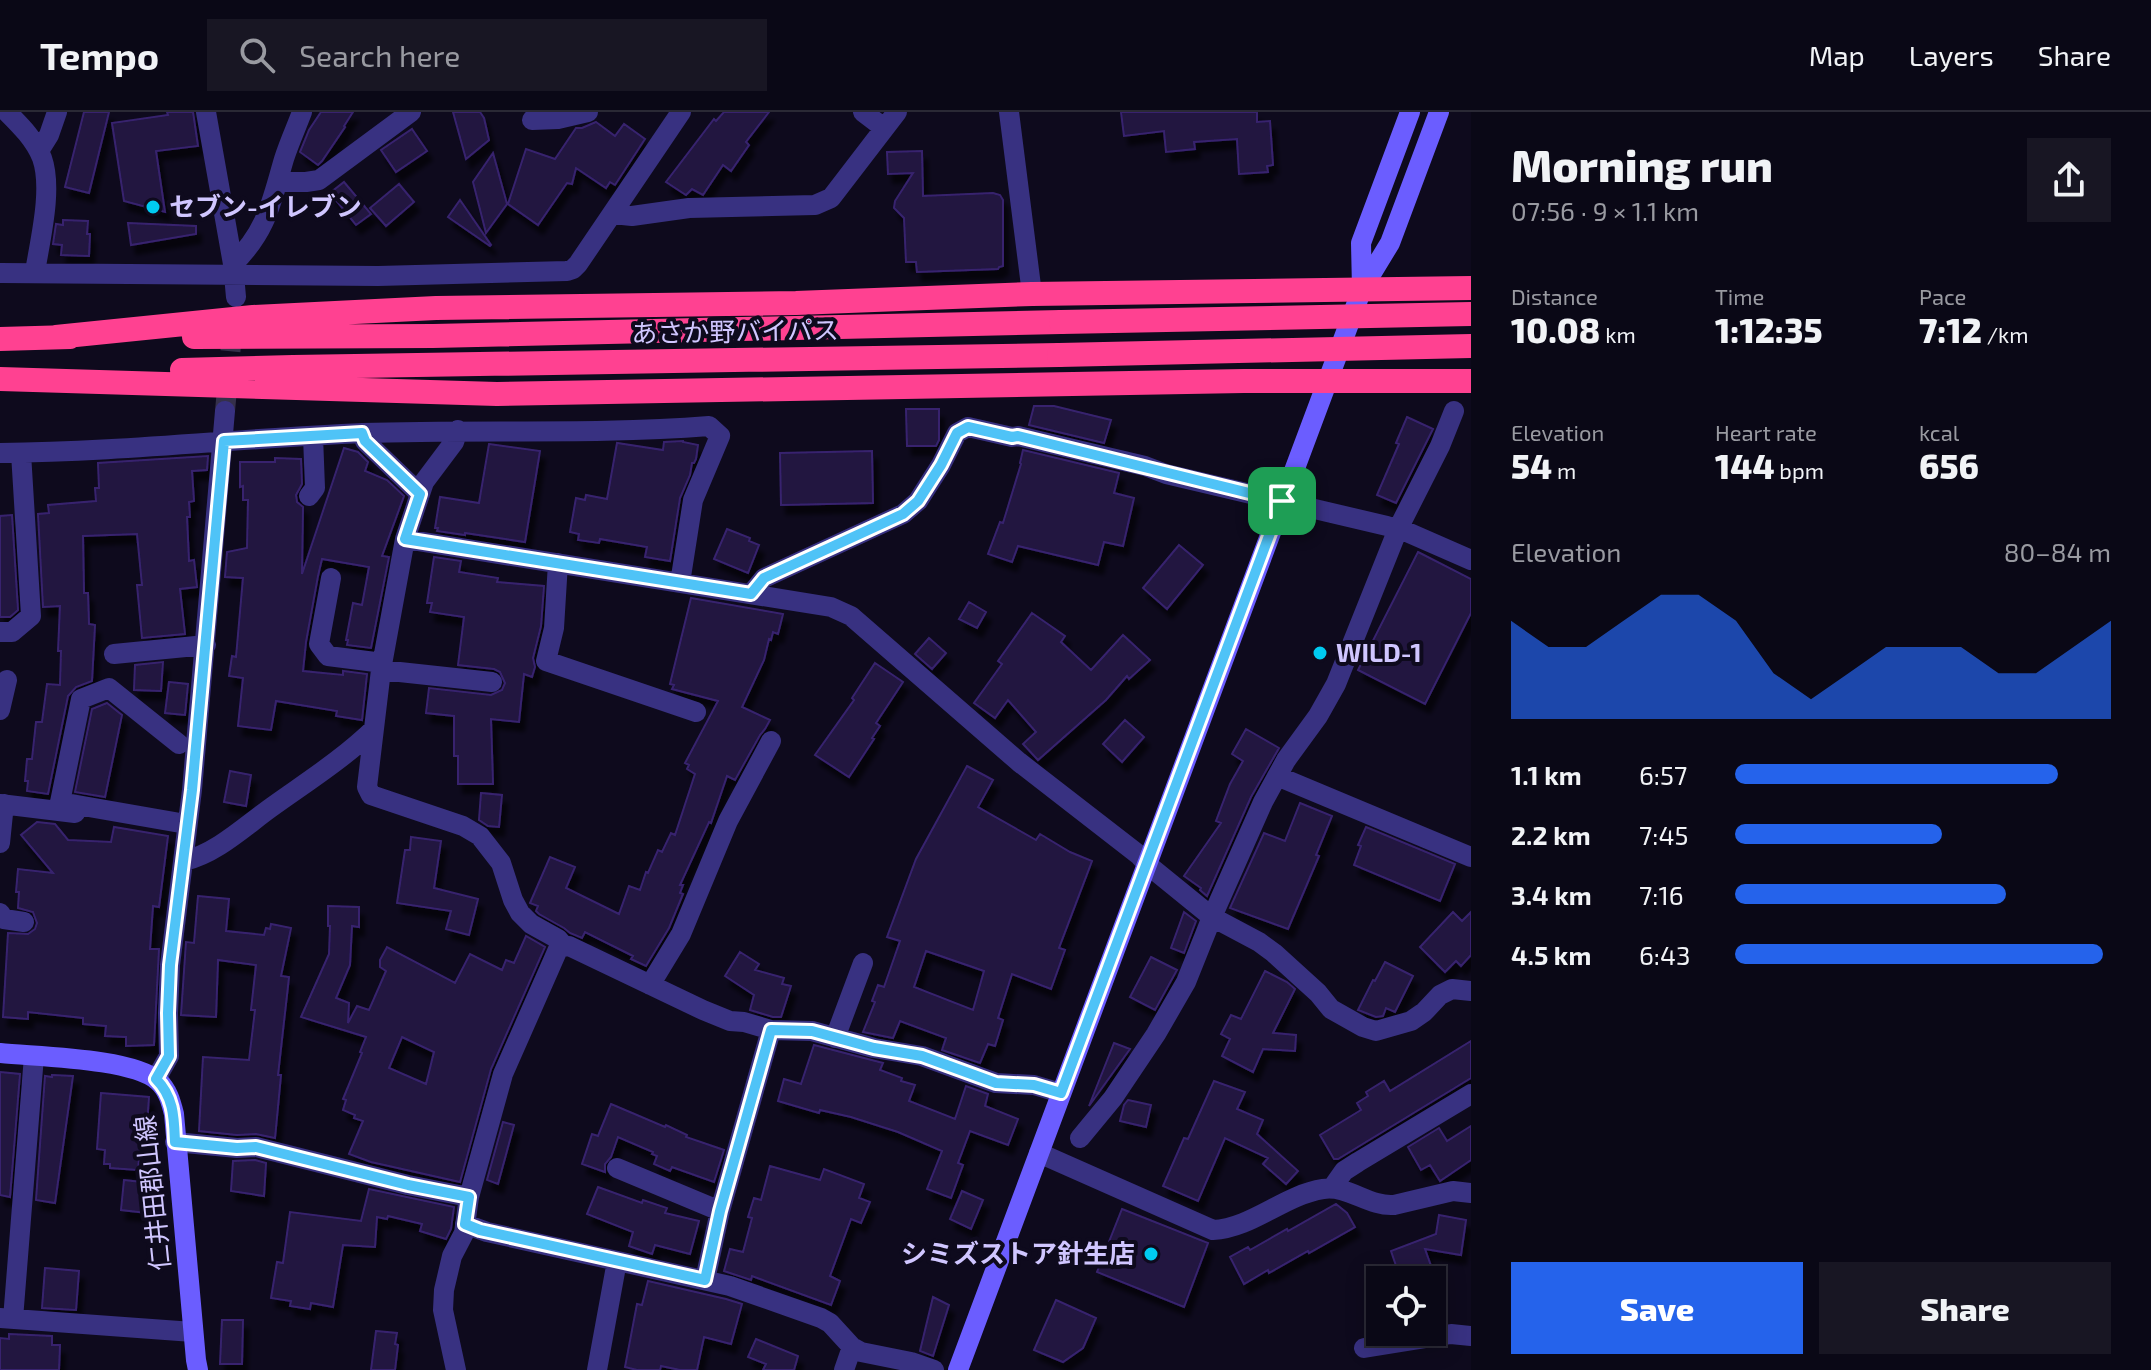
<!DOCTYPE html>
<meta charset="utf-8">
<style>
body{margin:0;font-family:"Exo 2","Noto Sans JP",sans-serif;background:#181623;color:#f1f3f6;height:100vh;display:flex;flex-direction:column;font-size:30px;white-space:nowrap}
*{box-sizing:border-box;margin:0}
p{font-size:26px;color:#999aa1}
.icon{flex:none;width:44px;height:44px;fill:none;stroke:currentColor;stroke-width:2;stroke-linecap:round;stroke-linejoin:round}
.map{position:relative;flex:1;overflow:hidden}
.details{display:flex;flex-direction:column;background:#0a0816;width:680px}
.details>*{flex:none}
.fabs{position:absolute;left:1366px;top:1154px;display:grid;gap:16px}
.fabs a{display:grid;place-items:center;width:80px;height:80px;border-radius:0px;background:#0a0816;box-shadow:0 4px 20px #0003,0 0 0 2px #2a2935;font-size:40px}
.pin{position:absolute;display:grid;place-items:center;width:68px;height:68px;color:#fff;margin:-34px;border-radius:16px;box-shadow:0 4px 12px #0006}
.round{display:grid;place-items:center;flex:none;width:84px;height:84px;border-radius:0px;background:#181623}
.summary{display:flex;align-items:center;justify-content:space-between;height:136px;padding:0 40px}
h1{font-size:44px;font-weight:800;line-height:60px}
.figures{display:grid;grid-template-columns:repeat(3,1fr);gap:12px;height:136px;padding:8px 40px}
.figures div{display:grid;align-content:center}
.figures b{font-size:34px;font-weight:800}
.figures small{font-size:22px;font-weight:400}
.figures p{font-size:22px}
.chart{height:224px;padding:16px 40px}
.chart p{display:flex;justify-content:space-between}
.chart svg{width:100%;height:144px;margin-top:8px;fill:#2563eb;opacity:.7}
.action{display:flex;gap:16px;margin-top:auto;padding:16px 40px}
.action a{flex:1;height:92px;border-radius:0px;background:#2563eb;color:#fff;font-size:32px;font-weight:800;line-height:92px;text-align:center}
.action a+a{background:#181623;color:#f1f3f6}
ul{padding:0 40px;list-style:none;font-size:26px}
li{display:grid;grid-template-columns:128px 96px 1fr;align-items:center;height:60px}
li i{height:20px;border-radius:10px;background:#2563eb}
header{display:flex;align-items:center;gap:48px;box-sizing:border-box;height:112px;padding:0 40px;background:#0a0816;border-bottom:2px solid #2a2935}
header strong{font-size:38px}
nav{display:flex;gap:44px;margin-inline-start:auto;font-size:28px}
.search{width:560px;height:72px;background:#181623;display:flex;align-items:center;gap:20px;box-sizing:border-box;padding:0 28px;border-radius:0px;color:#999aa1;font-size:30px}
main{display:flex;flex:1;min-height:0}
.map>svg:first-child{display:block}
.building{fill:#201440;stroke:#37246e;stroke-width:2;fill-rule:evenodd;filter:url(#shadow)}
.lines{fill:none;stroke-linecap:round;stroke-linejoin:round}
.street-tunnel{stroke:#35304a;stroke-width:20;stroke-dasharray:20 10;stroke-linecap:butt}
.street{stroke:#383181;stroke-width:20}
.secondary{stroke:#6b5dff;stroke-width:20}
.highway{stroke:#ff4191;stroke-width:24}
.highway-bridge{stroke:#ff4191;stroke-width:24}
.route-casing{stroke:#fff;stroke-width:16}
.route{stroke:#4fc3f7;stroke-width:10}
.poi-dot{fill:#00cbf1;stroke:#0e0a1d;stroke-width:3}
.labels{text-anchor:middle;stroke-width:8;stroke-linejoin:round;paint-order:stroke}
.poi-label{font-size:26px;font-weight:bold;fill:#d0c6ff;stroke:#0e0a1d;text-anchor:start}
.street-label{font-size:26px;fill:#d0c6ff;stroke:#0e0a1d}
</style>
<header>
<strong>Tempo</strong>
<div class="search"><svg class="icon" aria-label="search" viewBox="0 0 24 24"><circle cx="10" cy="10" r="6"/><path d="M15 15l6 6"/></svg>Search here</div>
<nav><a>Map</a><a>Layers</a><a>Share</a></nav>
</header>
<main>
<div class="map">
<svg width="1471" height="1258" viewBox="0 0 1471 1258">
<defs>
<filter id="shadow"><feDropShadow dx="5" dy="9" stdDeviation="2" flood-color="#0009"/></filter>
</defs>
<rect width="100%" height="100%" fill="#0e0a1d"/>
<!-- building -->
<path class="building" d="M84 0H109L89 81 65 75Z
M167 0H193L198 34 156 39 165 100 124 89 112 11 168 3Z
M321 0H353L344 14 345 15 322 49 318 53 300 40 309 18Z
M453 0H480L484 6 489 28 466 47Z
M724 0H769L746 30 749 33 731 59 723 53 703 83 692 77 686 83 666 70 714 7 716 9Z
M1121 0H1257V10L1270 9 1273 53 1267 54 1268 60 1239 62 1237 27 1194 30 1195 37 1166 40 1164 19 1124 24Z
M596 10 615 24 624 12 645 27 615 73 610 70 606 76 576 56 572 72 567 71 538 113 508 92 526 37 555 47 576 16H582Z
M412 17 427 39 396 60 381 38Z
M922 39 923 84 993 81 1000 83 1003 88V154L999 155 998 157 917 160 916 150H906L904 106 894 96 895 89 913 61 888 62 887 40Z
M493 41 507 92 486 121 473 70Z
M344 70 371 102 356 113 330 81Z
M399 72 414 90 386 114 370 96Z
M460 88 491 133 490 134 448 105Z
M63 108 88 109 87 122H90L89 144 61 143 62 133 53 132 56 112 63 113Z
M128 111 196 114V122L131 133Z
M1034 294H1054L1111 308 1104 331 1029 313Z
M906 297H939V328L936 334H907Z
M1407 305 1433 317 1396 391 1377 383 1399 332 1396 331Z
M683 329V330L698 333 696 347 694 351H692L690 363 680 386 670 449 645 445 647 435 600 427 599 431 578 428 579 422 570 420 576 386 585 388 586 383 607 387 617 331 663 338 664 330Z
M489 332 540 339 525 430 465 421V423L437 419 438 416H435L440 385 479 391Z
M344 336 358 340 368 350 365 359 387 368 404 384 382 444 389 445 371 536 347 533 348 528H346L353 491 362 493 369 455 322 447 318 464 306 530 303 559 343 563V559L367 562 362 608 336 604 337 599 276 589 271 618 238 614 243 566 229 564 232 544 236 545 243 466 225 465 227 440 247 436 248 388H243V374L240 375V350H275V346L301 347 302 372 296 383 297 390 303 395 302 462Z
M1023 338 1119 361 1114 381 1134 386 1123 434 1104 430 1098 453 1018 434 1012 450 988 442 1000 410 1003 411 1021 352 1020 351Z
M872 339 873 391 781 393 780 341Z
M208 344 207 358 192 359 194 389 189 390 190 405H187L189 449 194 448 197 475 180 477 185 522 142 526 137 473H142L137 422 83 424 84 481H88L89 512 95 513 92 569 76 575 68 584 48 682 27 679 28 669H25L27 647H32L36 610H42L47 572 60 573 61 539H58L60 494 43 495 38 402 49 401 48 393 96 389 95 376H99L98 351Z
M12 403 18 498 10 505H0V404Z
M727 417 750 426 749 429 759 433 748 461 714 447Z
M1179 433 1203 453 1167 497 1143 476Z
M1418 440 1471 467V501L1425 592 1358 558Z
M434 445 461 449 459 460 498 466 497 470 544 474 541 514 533 546 535 555 532 565 524 562 519 610 491 607 493 672H458V644H454V604L426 601 429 576 491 583 502 578 505 571 500 560 494 557 458 553 464 505 430 500 432 491H427Z
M691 486 783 502 778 522 773 520 771 528 769 527 764 548 742 595 770 608 765 617 760 623 735 668 727 664 711 711 709 710 680 773H683L680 781 683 782 669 816 646 854 631 847 633 844 585 820 582 826 570 821 564 816 539 802 536 799 538 794 530 791 550 745 575 755 566 776 619 802 629 774 640 778 646 760 648 761 658 738 662 740 671 721 675 723 695 662 687 657 689 653 685 651 718 589 672 577 674 573 670 572Z
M969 490 986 500 977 516 959 507Z
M1032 501 1065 524 1061 530 1091 558 1123 523 1150 548 1129 567 1127 564 1106 588 1038 648 1023 632 1036 620 1008 588 995 606 974 591 1002 552 998 549Z
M929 526 946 541 932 557 915 542Z
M163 550 161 579 134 578 135 553Z
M875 551 903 570 876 611 880 614 872 626 874 627 849 665 815 643 854 588 852 586Z
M169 570 188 572 185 603 165 601Z
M107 591 122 603 105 685 75 680 92 597Z
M1125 608 1144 625 1122 650 1103 632Z
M1246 617 1279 636 1251 685 1207 784 1200 778 1201 776 1184 764 1221 711 1216 709 1230 672 1243 649 1232 642Z
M967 654 993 668 978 695 1036 728 1040 722 1070 740 1092 749 1059 836 1065 838 1051 877 1012 862 998 906 1003 908 995 934 988 932 980 951 942 938 946 926 900 909 893 926 863 920 875 890 872 889 878 873 884 875 900 829 887 825 916 747ZM926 839 984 859 973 898 914 875Z
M230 659 251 663 246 694 224 690Z
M481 681 502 683 499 715 488 714 479 708Z
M1300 691 1332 704 1316 743 1319 744 1288 817 1230 796 1264 721 1285 729Z
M37 710 55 712 68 728 111 730 114 715 168 724 159 795 153 794 150 837H159L154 933 126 934V925L105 924 106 914 83 912V906L28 900V907L3 905 8 821 28 822 35 817 37 811 33 800 18 796 19 780H16L18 757 53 761 21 723Z
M1366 715 1455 752 1440 789 1354 753 1361 734 1358 733Z
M411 725 441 729 434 776 478 787 469 823 446 817 451 799 397 791 405 738H410Z
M198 784 229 787 226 819 264 823 266 816 270 817 271 812 291 816 281 864 289 865 278 963H281L275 1026 256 1022 237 1023 199 1019 203 945 249 948 255 898H251L256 853 218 848 216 905 181 903 186 830 194 831Z
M328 794 359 795V815L352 814 350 853 336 886 349 891 348 911 357 894 369 898 386 859 380 855V848L387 835 455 871 470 842 502 858 506 848 514 851 526 824 545 835 491 957 460 1070 371 1050 349 1042 363 1009 354 1006 355 1003 343 998 346 988 343 987 362 941 360 940 366 925 301 905 329 842 330 814H328ZM402 925 434 940 426 972 389 956Z
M1184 800 1196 809 1184 841 1171 836Z
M1453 800 1462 809 1471 800V843L1461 854 1456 849 1445 860 1420 835Z
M740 840 759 852 755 858 784 866 782 872 791 874 781 905H773L750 898 754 883 725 864Z
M1151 845 1177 858 1155 898 1130 885Z
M1385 850 1413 864 1395 900 1386 896 1383 904 1376 905 1358 898 1373 868 1375 869Z
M1265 859 1287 870 1295 877 1273 921 1296 923 1295 939 1263 937 1253 960 1222 944 1230 927 1221 922 1231 903 1241 907Z
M1471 929V966L1338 1047H1334L1320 1023 1361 998 1357 991 1368 984 1366 980 1384 969 1390 979Z
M1114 931 1130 937 1089 994Z
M814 933 883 951 880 958 902 966 901 969 915 973 909 989 955 1007 966 974 988 982 985 994 1018 1007 1008 1033 970 1019 958 1051 963 1053 951 1086 927 1077 942 1039 898 1020 851 1005 820 998 819 1001 778 989 784 967 801 972Z
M0 960 20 962 10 1085 0 1083Z
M52 963 73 964 55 1091 36 1088 45 964 52 965Z
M1214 969 1245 980 1237 997 1263 1008 1257 1022 1298 1059 1286 1072 1263 1052 1268 1046 1225 1026 1198 1089 1163 1074 1184 1026 1188 1027Z
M101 981 149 985 147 1013 142 1012 138 1058 110 1056V1052H104L105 1038 97 1037Z
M1128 988 1151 993 1146 1015 1120 1009 1124 993Z
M611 992 665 1015 666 1013 687 1023 686 1025 724 1038 714 1070 672 1055 670 1059 654 1052 657 1044 652 1042 653 1040 618 1025 611 1045 605 1052V1060L582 1052 592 1022 598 1024Z
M503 1010 514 1013 498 1072 487 1068Z
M1471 1014V1048L1440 1069 1430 1053 1421 1058 1408 1035 1439 1016 1447 1029Z
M255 1048 266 1051 264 1084 231 1079 233 1049Z
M770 1054 820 1068 824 1057 864 1072 859 1086 870 1090 861 1111 851 1107 830 1164 840 1169 831 1193 752 1164 751 1168 724 1159 730 1137 743 1140 752 1106 748 1105 754 1086 761 1088Z
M124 1068 159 1072 156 1102 121 1098Z
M598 1075 642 1091 643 1088 667 1096 665 1101 699 1109 690 1142 655 1133 652 1142 629 1134 633 1120 587 1102Z
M369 1077 454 1095 451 1117 446 1127 420 1119 422 1112 388 1104 387 1107 377 1105 375 1135 343 1133 333 1195 311 1191 310 1197 290 1194 291 1189 271 1186 277 1150 283 1151 290 1100 361 1109Z
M962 1079 983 1088 971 1117 950 1107Z
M1336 1092 1347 1101 1355 1115 1309 1141 1308 1139 1269 1161 1268 1158 1244 1172 1230 1145 1248 1135 1250 1138 1287 1117 1288 1119Z
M1122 1097 1208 1131 1184 1195 1097 1160Z
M1439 1103 1466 1108 1461 1143 1425 1137 1436 1168H1401L1391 1139 1436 1122Z
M45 1156 79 1159 76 1198 42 1196Z
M648 1169 726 1187 742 1192 731 1232 704 1225 697 1258H680L661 1254 660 1258H637L625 1255 637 1192 642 1193Z
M933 1185 949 1193 933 1244 920 1239Z
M1056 1188 1096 1206 1083 1236 1063 1250 1034 1238Z
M222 1208H243L242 1252H220Z
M376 1219 397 1221 395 1232 398 1233 395 1258H371Z
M9 1222 52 1224V1233H60L59 1258H0V1226L9 1227Z
M756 1227 798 1244 794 1258H763L766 1252 748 1245Z"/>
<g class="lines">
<!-- street-tunnel -->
<path class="street-tunnel" d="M225 299 233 211"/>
<!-- street -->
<path class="street" d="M7 0C21 14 35 28 42 46 53 77 40 128 35 160
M206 0 233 152 236 185
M863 0 884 16
M1009 0 1032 182
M532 8 558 7 588 0
M39 39 49 23 57 0
M278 70H306L319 68 411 0
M613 102 632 104 689 96 815 93 831 86 897 0
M233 152C267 119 271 91 284 47 289 31 296 16 302 0
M0 161 378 164 567 159 573 157 578 152 681 0
M458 318 454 330 424 370 405 427 381 558 367 675 371 683 463 714 480 724 501 751 513 788 520 801 531 812 558 827 563 833
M362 321 365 329 420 382
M0 341C121 340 242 326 363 321 478 317 594 323 709 314L720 324 693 388 680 471
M309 384 315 376 313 324
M405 427 831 495 851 504 1019 650 1139 743 1148 753 1212 805 1259 830 1274 841 1318 881 1331 897 1363 915 1376 919 1411 909 1424 900 1440 883 1452 877 1471 879
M558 451 554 516 546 549 696 600
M331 466 319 532 328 544 383 551
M751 482 764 466 903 402 918 389 941 353 957 321 968 315 1012 325 1018 324 1145 354 1166 362 1387 414 1407 420 1471 448
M0 520H12L31 504 21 341
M114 542 206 533
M381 558 492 570
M0 598 7 568
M179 632 109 576 81 587 60 690 186 712
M1277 664 1471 745
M0 692 75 701
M0 731 4 692
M184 749C215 742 243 716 269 697 305 671 342 648 374 617
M0 801 4 807 24 810
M650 873 681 822 728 709 771 629
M835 926 863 851
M156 967 169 944 168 901 170 853 192 678 225 299
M1080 1026 1113 986 1156 922 1186 870 1212 805 1263 690 1286 648 1318 604 1336 572 1398 417 1440 334 1454 299
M175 1030 237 1036 256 1035 408 1073 469 1085
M1039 1041 1213 1118C1252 1116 1284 1083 1323 1077 1348 1073 1369 1095 1394 1093L1453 1079 1471 1081
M617 1056 720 1099
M1332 1076 1344 1059 1358 1050 1471 982
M465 1112 487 1120 730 1174 821 1206 830 1211 852 1235 861 1240 911 1250 934 1258
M705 1168 720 1099 771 918
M0 1206 193 1220
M13 1207 34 944
M1364 1236 1451 1222 1471 1224
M456 1258 443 1198 444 1178 452 1144 464 1121 469 1085 503 962 559 835 569 834 703 898 730 909 744 910 771 918 812 919 874 936 922 944 996 971 1034 973 1061 981
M597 1258 617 1149
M844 1258 852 1235"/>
<!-- secondary -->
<path class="secondary" d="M1362 177 1361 131 1410 0
M0 941C37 945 132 946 158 969 168 978 171 990 174 1002L196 1248 198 1258
M958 1258 1362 177 1390 131 1439 0"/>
<!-- highway -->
<path class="highway" d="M56 225 253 205 436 196 796 191 1032 182 1471 176
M194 225 433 224 1061 210
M0 227 70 225
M182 258 293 255 1059 243
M0 267 497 282 1244 269H1471"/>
<!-- highway-bridge -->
<path class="highway-bridge" d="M1061 210 1471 202
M1059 243 1471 234"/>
</g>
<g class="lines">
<!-- route casing -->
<g class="route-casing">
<path id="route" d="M968 315 1012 325 1018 324C1106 345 1194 368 1282 389L1061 981 1034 973 996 971 922 944 874 936 812 919 771 918 720 1099 705 1168 480 1118 465 1112 469 1085 408 1073 256 1035 237 1036 175 1030C174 1006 174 985 156 967L169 944 168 901 170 853 192 678 224 329 362 321 365 329 420 382 405 427 751 482 764 466 903 402 918 389 941 353 957 321Z"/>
</g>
<!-- route -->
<use href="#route" class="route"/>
</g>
<!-- markers -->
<g class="poi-dot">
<circle cx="153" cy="95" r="8"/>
<circle cx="1320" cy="541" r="8"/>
<circle cx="1151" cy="1142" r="8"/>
</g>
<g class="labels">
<!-- poi labels -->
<g class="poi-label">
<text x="169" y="104">セブン-イレブン</text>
<text x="1336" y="550">WILD-1</text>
<text x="1135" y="1151" text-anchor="end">シミズストア針生店</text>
</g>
<!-- street labels -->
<g class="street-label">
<text transform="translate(735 220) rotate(-1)" y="9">あさか野バイパス</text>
<text transform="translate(153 1081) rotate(-96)" y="9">仁井田郡山線</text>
</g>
</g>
</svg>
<div class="fabs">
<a><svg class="icon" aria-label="locate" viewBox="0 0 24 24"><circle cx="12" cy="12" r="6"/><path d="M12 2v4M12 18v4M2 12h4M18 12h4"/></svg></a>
</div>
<div class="pin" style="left:1282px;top:389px;background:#1e9e55"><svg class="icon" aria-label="arrive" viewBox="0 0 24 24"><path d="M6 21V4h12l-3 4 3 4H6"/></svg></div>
</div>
<section class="details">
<div class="summary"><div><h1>Morning run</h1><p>07:56 · 9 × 1.1 km</p></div><a class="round"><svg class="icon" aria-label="share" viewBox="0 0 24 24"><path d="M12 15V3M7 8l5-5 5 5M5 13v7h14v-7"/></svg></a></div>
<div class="figures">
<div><p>Distance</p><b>10.08<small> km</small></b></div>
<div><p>Time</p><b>1:12:35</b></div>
<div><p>Pace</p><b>7:12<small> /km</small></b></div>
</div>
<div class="figures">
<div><p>Elevation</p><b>54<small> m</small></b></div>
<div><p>Heart rate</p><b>144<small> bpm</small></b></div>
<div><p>kcal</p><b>656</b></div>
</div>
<div class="chart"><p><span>Elevation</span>80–84 m</p>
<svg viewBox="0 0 160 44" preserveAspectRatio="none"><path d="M0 44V14L10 22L20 22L30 14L40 6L50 6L60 14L70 30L80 38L90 30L100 22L110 22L120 22L130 30L140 30L150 22L160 14V44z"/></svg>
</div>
<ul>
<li><b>1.1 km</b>6:57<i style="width:86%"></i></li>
<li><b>2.2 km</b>7:45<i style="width:55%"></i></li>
<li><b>3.4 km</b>7:16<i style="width:72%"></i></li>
<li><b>4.5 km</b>6:43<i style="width:98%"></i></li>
</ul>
<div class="action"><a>Save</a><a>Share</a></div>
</section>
</main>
